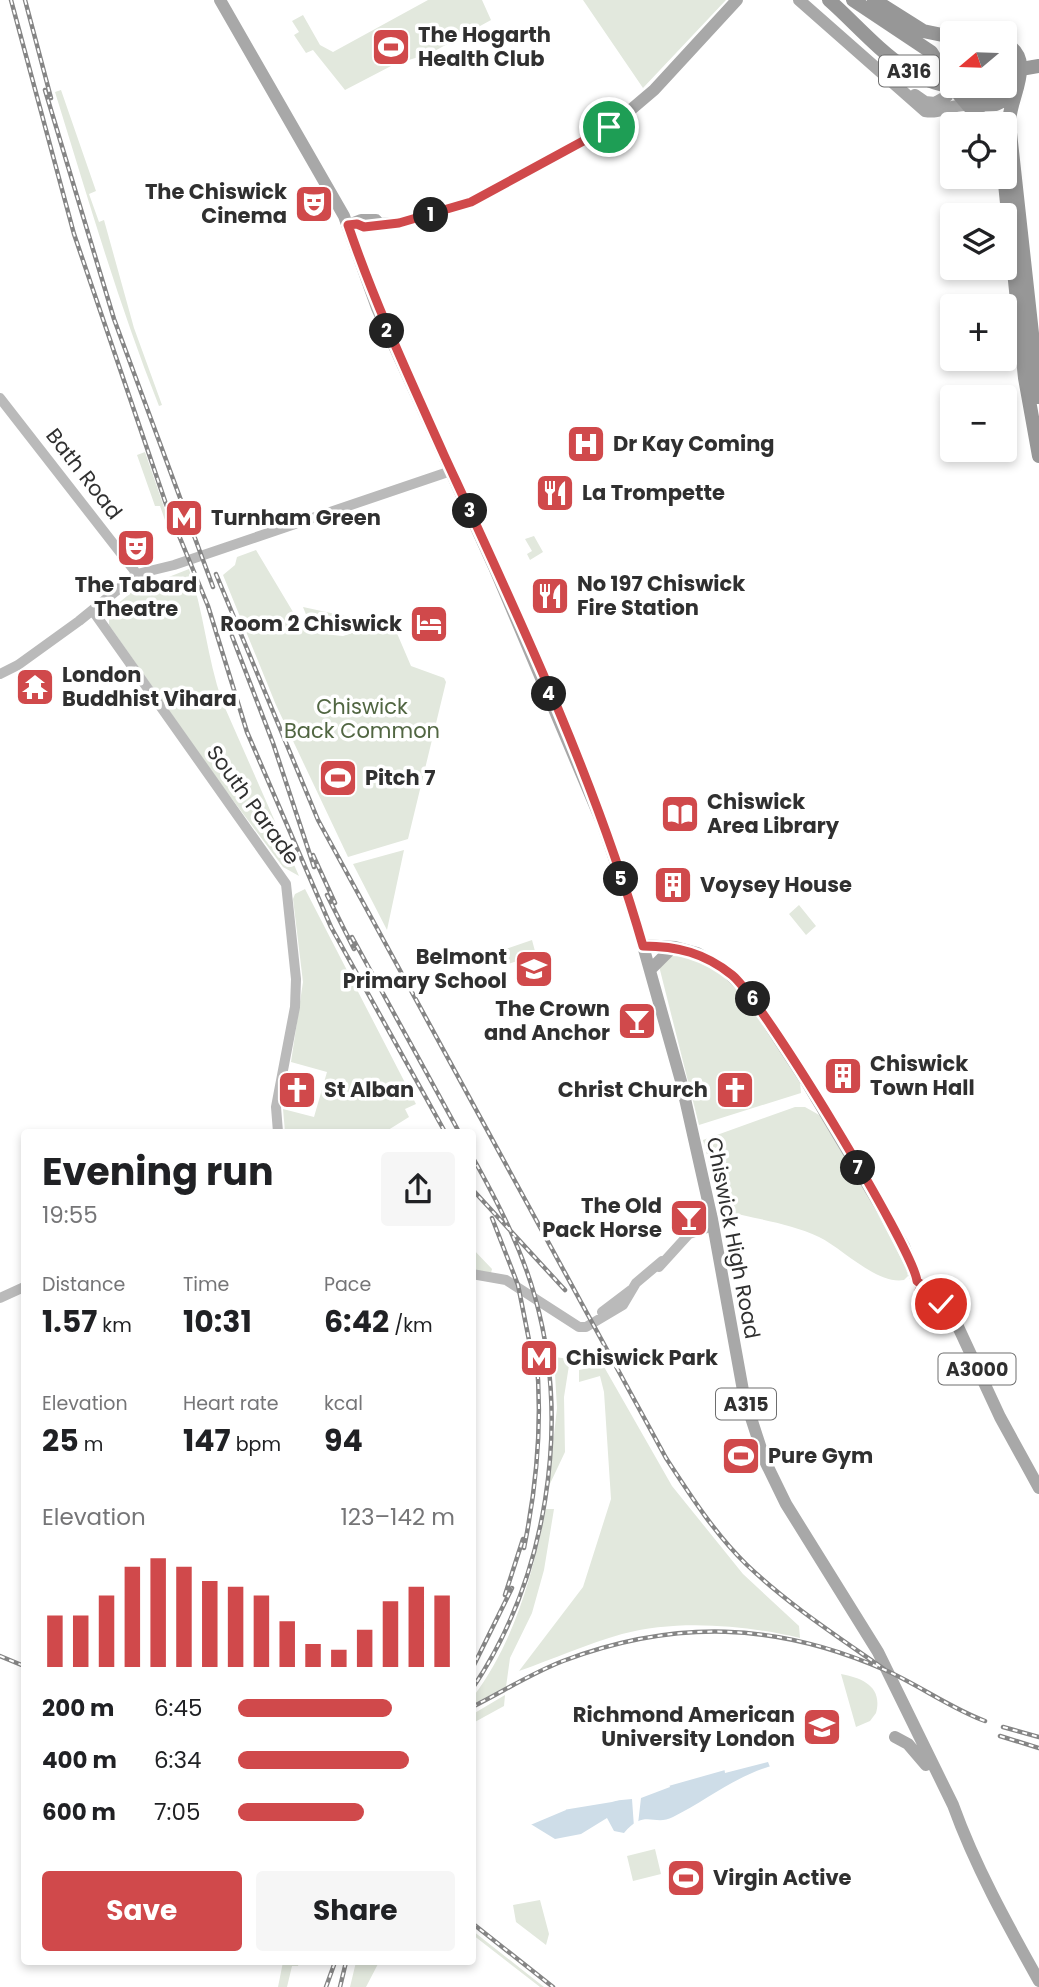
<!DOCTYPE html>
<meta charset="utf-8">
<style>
body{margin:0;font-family:Poppins,sans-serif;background:#f6f6f6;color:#202124;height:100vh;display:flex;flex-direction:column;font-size:26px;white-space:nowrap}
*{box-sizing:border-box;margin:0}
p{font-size:23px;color:#757577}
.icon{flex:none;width:38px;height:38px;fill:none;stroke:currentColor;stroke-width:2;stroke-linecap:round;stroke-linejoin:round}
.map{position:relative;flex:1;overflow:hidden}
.details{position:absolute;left:21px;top:1129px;width:455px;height:836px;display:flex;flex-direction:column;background:#fff;border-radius:7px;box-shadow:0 4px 10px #0003}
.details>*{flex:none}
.needle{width:46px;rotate:251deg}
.tools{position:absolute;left:940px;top:21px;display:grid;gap:14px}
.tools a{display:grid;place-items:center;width:77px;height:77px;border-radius:7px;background:#fff;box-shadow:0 4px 10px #0003;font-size:35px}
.pin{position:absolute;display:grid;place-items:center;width:60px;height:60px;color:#fff;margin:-30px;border:4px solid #fff;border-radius:50%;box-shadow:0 2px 7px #0007}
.km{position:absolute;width:35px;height:35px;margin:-18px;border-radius:50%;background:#222;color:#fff;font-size:19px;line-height:35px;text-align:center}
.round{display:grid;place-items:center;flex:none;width:74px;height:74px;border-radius:7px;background:#f6f6f6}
.head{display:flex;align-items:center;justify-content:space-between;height:119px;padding:0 21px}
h1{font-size:38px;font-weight:700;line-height:52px}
.stats{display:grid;grid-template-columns:repeat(3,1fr);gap:10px;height:119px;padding:7px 21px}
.stats div{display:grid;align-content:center}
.stats b{font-size:30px;font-weight:700}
.stats small{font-size:19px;font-weight:400}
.stats p{font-size:19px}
.chart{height:196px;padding:14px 21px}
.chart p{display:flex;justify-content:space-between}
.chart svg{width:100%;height:126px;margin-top:7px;stroke:#d0494b;stroke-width:6}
.cta{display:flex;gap:14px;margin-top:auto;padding:14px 21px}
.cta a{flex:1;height:80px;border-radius:7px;background:#d0494b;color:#fff;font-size:28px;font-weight:700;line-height:80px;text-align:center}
.cta a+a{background:#f6f6f6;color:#202124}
ul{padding:0 21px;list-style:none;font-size:23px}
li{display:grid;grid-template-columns:112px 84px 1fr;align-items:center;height:52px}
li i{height:18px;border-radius:9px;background:#d0494b}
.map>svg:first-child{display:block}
.green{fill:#e2e8dd}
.water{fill:#cedde8}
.pier{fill:#fff}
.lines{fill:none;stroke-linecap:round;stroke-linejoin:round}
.secondary{stroke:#bababa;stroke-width:10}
.primary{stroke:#a8a8a8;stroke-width:12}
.highway{stroke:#979797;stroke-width:14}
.rail-casing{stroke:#858585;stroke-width:4.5}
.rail{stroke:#fff;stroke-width:2;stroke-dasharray:5;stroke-linecap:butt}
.route-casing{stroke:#fff;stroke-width:14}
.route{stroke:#d0494b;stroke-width:9}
.labels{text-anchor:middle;stroke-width:7;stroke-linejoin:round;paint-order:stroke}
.shield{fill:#fff;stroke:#6e6e6e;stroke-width:2}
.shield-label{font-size:19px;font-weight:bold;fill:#303030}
.poi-label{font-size:21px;font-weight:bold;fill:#303030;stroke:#fff;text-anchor:start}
.street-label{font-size:21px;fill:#303030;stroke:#fff}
.park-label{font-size:21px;fill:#516642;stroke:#fff}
</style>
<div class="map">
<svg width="1039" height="1987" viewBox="0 0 1039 1987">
<rect width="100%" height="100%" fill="#fff"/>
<!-- green -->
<path class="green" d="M428 0H482L491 20 431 53 393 65 345 90 313 50 306 53 294 35 299 32 292 21 303 15 320 45 333 52Z
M583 0H726L643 88Z
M61 90 96 191 89 194 99 222 104 220 134 328 162 405 159 406C118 303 88 198 55 92Z
M145 452 173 533 170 534 160 506H155L137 455Z
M534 536 543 552 530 560 527 554 532 551 525 539Z
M256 550 305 632 343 636 388 621 393 624 411 666 444 678 446 682 408 839 348 857 276 705 223 575 235 565 237 557Z
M189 569C204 612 207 658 222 701L299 876 283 867 220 783 109 625V611L133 591Z
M303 607 354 618 333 626 309 622Z
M404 850 387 930 353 864Z
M305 889 416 1104 405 1109 409 1117 385 1132H285L283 1109 314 1117 327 1072 291 1062 303 982 293 899 295 894Z
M799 905 816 926 806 935 789 914Z
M532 940 536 955 508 964 503 950Z
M668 956C734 953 770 1035 800 1082L801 1093 699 1125 659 966Z
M795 1107H805L821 1116 862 1183 906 1268 908 1276 904 1280C877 1285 842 1248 819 1237 790 1223 755 1219 725 1211L720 1204 703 1140Z
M472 1248 492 1269 491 1273 473 1270Z
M554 1357 570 1359 564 1397 565 1452 548 1488 557 1408Z
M603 1365 672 1486 743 1574 799 1626 800 1638C744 1625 678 1619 622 1634 587 1644 553 1659 519 1671L583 1587 611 1499 604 1392 600 1376 579 1382V1370Z
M546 1509H554L544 1570 532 1613 510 1658 506 1687 473 1704V1697C515 1641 532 1576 546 1509Z
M841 1674C863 1678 883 1687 876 1713L870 1721 856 1727Z
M505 1695 504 1706 473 1723V1714Z
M655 1849 661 1874 633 1881 627 1856Z
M540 1900 549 1934 546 1945 516 1922 513 1905Z
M473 1931 544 1987H540L473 1935Z
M283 1962H299L298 1966H292L287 1987H278Z
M356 1962H379L366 1987H350Z"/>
<!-- water -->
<path class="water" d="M771 1757V1766C734 1777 707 1800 673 1817 654 1827 645 1808 624 1833L614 1831 607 1818 581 1834 555 1839 529 1823 551 1812 612 1802Z"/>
<!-- pier -->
<path class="pier" d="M774 1755 777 1766 770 1767 768 1762 725 1773 724 1767Z
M669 1784 670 1787 641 1798 638 1824 634 1827 632 1799 611 1801 615 1796Z
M565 1806 566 1810 528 1826 526 1824 529 1816Z"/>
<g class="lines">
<!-- secondary -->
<path class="secondary" d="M0 398 137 574
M93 611 286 884 296 979 295 1007 276 1107 278 1132
M0 674 18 665 79 621 137 574 174 565 451 471
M659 1267 689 1234 713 1226
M472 1274 506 1280 579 1327H586L623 1305 636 1283 662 1261
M0 1298 24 1287
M602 1312 631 1290"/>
<!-- primary -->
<path class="primary" d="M220 0 344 216 377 308 494 567 603 825 638 928 681 1081 712 1219 744 1396 765 1461 786 1504 878 1652 953 1805C975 1866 1007 1924 1039 1981
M799 0 925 111C941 114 951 104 967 105
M915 95 925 102 935 103 947 96 952 86
M348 225 361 220H376L379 224 399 223 471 202 614 124 654 90 737 0
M643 945 675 947 697 953 722 967 748 992 806 1081 904 1246 917 1281 947 1303 1000 1417 1039 1488
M650 970 673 947
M895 1737 908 1744 926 1765"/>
<!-- highway -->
<path class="highway" d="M829 0C869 35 912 94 971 86
M853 0 931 52 952 85
M874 0 923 31 952 37
M1004 43C1038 60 1008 98 1009 124L1039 397
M1004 72 1039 66
M952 86 968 105 996 104 1013 96
M968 105 987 124
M1004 174 1025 378 1039 456"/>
<!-- rail casing -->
<g class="rail-casing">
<path id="rail" d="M11 0 74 234 166 504 208 606 247 732 331 927 445 1132
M25 0 51 98
M45 90 114 319 213 587
M216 574 318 820 666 1458C690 1495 715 1534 747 1565 789 1605 837 1636 884 1669
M232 636 273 743 314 867
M313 855 335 903
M327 895 354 949
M352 937 459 1132
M472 1156C497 1201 521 1247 535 1297 571 1425 547 1579 472 1689
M472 1189 565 1290
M492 1218 518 1285 534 1365
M524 1548C537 1484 543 1420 536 1354
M505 1595 523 1539
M0 1656 24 1666
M472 1669 512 1588
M472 1707C502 1692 532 1673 563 1661 675 1619 776 1622 885 1670 919 1685 950 1708 985 1721
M1003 1727 1039 1737
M1000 1736 1039 1748
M472 1923 553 1987
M326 1987 335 1962
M340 1987 346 1962"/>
</g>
<!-- rail -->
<use href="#rail" class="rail"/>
</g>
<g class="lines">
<!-- route casing -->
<g class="route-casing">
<path id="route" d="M609 127 471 202 399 223 364 227 357 224 348 225C375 304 410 379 444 455 517 613 595 778 643 946 677 946 705 953 732 975 761 998 913 1248 917 1281L922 1285 919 1291 941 1304"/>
</g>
<!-- route -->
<use href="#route" class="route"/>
</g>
<!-- icons -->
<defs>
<g id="stadium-square" transform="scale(2.0125)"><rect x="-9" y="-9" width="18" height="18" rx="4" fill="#d0494b" stroke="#fff"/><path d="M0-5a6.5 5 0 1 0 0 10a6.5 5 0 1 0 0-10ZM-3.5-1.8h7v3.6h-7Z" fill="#fff"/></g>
<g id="theatre-square" transform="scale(2.0125)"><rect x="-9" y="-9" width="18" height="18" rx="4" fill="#d0494b" stroke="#fff"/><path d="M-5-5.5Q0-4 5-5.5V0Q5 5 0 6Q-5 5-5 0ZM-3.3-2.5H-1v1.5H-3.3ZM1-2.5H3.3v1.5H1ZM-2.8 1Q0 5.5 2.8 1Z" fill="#fff"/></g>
<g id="hospital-square" transform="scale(2.0125)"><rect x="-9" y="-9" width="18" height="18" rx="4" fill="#d0494b" stroke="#fff"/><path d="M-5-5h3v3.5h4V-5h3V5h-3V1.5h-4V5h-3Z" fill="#fff"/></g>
<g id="restaurant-square" transform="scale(2.0125)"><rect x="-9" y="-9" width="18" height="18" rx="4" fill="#d0494b" stroke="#fff"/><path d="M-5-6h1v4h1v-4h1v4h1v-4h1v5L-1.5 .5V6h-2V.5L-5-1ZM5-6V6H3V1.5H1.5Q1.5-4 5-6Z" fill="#fff"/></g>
<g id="metro-square" transform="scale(2.0125)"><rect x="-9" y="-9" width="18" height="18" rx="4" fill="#d0494b" stroke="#fff"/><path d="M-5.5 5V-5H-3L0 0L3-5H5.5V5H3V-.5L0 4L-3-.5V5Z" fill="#fff"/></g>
<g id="hotel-square" transform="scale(2.0125)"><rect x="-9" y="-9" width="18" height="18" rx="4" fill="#d0494b" stroke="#fff"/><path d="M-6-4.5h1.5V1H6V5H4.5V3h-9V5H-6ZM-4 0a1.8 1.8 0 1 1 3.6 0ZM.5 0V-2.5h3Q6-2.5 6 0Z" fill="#fff"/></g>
<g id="temple-square" transform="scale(2.0125)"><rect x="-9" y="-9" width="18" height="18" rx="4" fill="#d0494b" stroke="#fff"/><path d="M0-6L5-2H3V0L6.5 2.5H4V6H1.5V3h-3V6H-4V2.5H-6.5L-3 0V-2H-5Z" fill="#fff"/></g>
<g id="library-square" transform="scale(2.0125)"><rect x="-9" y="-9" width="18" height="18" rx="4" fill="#d0494b" stroke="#fff"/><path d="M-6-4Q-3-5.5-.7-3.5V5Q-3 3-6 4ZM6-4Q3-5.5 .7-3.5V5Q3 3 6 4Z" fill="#fff"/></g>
<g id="building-square" transform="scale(2.0125)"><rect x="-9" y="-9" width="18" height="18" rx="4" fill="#d0494b" stroke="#fff"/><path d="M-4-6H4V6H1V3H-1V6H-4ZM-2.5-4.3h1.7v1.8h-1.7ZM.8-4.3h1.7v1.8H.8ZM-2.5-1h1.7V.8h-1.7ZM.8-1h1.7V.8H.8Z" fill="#fff"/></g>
<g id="school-square" transform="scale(2.0125)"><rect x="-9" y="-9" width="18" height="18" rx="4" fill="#d0494b" stroke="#fff"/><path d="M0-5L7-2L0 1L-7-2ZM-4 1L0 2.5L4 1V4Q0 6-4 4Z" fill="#fff"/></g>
<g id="bar-square" transform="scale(2.0125)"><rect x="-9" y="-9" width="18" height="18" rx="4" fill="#d0494b" stroke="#fff"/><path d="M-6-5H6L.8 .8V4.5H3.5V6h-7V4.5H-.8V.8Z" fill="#fff"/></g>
<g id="church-square" transform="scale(2.0125)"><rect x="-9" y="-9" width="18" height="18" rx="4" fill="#d0494b" stroke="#fff"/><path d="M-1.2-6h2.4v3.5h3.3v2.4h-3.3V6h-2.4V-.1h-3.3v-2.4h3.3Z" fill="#fff"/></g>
<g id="university-square" transform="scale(2.0125)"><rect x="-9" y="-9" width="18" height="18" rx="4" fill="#d0494b" stroke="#fff"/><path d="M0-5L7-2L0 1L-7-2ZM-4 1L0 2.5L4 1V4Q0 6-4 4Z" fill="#fff"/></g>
</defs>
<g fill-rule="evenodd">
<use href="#stadium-square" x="391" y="47"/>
<use href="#theatre-square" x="314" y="204"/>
<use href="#hospital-square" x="586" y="444"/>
<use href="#restaurant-square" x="555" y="493"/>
<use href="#metro-square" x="184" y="518"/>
<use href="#theatre-square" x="136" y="548"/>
<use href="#restaurant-square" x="550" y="596"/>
<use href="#hotel-square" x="429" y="624"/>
<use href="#temple-square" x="35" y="687"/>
<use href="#stadium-square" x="338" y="778"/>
<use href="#library-square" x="680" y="814"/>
<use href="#building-square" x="673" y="885"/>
<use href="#school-square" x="534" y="969"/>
<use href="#bar-square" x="637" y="1021"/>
<use href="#building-square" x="843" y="1076"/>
<use href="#church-square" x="297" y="1090"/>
<use href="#church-square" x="735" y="1090"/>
<use href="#bar-square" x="689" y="1218"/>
<use href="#metro-square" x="539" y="1358"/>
<use href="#stadium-square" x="741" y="1456"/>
<use href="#university-square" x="822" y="1727"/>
<use href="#stadium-square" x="686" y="1878"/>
</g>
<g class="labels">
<!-- shield labels -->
<g class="shield">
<rect x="879" y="55.5" width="60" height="31" rx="5"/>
<rect x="938.5" y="1353.5" width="77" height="31" rx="5"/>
<rect x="716" y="1388.5" width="60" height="31" rx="5"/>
</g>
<g class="shield-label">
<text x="909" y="78">A316</text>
<text x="977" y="1376">A3000</text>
<text x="746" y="1411">A315</text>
</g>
<!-- poi labels -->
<g class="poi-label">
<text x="418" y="42">The Hogarth<tspan x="418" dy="24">Health Club</tspan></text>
<text x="287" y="199" text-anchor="end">The Chiswick<tspan x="287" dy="24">Cinema</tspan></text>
<text x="613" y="451">Dr Kay Coming</text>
<text x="582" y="500">La Trompette</text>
<text x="211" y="525">Turnham Green</text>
<text x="577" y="591">No 197 Chiswick<tspan x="577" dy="24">Fire Station</tspan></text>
<text x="136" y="592" text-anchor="middle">The Tabard<tspan x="136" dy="24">Theatre</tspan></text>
<text x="402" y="631" text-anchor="end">Room 2 Chiswick</text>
<text x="62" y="682">London<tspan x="62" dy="24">Buddhist Vihara</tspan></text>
<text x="365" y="785">Pitch 7</text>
<text x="707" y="809">Chiswick<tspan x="707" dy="24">Area Library</tspan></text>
<text x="700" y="892">Voysey House</text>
<text x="507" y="964" text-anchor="end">Belmont<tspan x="507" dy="24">Primary School</tspan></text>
<text x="610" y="1016" text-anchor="end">The Crown<tspan x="610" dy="24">and Anchor</tspan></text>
<text x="870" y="1071">Chiswick<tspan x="870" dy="24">Town Hall</tspan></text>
<text x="324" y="1097">St Alban</text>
<text x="708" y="1097" text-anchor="end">Christ Church</text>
<text x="662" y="1213" text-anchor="end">The Old<tspan x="662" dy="24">Pack Horse</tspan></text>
<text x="566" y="1365">Chiswick Park</text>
<text x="768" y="1463">Pure Gym</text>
<text x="795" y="1722" text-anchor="end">Richmond American<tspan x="795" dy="24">University London</tspan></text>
<text x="713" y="1885">Virgin Active</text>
</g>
<!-- street labels -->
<g class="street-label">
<text transform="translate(84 474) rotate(52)" y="7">Bath Road</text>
<text transform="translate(253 805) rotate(54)" y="7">South Parade</text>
<text transform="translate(733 1238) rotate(79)" y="7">Chiswick High Road</text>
</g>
<!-- park labels -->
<g class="park-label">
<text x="362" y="714">Chiswick<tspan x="362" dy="24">Back Common</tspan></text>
</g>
</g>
</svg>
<div class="tools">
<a><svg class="needle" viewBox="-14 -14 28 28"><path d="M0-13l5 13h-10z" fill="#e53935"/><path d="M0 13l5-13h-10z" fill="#757577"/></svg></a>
<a><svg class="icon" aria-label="locate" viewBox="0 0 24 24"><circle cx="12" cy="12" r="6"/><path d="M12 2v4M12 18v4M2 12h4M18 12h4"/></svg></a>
<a><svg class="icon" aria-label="layers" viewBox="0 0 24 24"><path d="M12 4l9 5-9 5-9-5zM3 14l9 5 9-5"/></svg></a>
<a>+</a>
<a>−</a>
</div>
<div class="pin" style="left:609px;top:127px;background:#1e9e55"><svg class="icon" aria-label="arrive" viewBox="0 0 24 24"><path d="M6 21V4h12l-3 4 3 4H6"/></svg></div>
<div class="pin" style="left:941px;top:1304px;background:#d93025"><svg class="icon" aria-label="check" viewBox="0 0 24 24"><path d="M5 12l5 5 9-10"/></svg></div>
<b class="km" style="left:431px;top:215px">1</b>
<b class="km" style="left:387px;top:331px">2</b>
<b class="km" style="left:470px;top:511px">3</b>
<b class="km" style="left:549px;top:694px">4</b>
<b class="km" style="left:621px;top:879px">5</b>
<b class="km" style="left:753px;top:999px">6</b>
<b class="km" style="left:858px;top:1168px">7</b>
<section class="details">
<div class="head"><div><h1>Evening run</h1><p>19:55</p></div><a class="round"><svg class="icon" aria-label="share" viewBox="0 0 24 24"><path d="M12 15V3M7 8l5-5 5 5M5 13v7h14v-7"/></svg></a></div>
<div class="stats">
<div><p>Distance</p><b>1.57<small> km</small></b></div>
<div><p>Time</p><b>10:31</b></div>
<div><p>Pace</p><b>6:42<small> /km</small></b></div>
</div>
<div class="stats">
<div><p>Elevation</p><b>25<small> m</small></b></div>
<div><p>Heart rate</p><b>147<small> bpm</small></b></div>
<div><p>kcal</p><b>94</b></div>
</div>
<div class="chart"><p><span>Elevation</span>123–142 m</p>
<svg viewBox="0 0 160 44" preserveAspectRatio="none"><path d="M5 44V26M15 44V26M25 44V19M35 44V9M45 44V6M55 44V9M65 44V14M75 44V16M85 44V19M95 44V28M105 44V36M115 44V38M125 44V31M135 44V21M145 44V16M155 44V19"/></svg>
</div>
<ul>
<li><b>200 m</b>6:45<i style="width:71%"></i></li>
<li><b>400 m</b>6:34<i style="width:79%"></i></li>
<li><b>600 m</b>7:05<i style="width:58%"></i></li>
</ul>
<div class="cta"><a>Save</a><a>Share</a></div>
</section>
</div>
